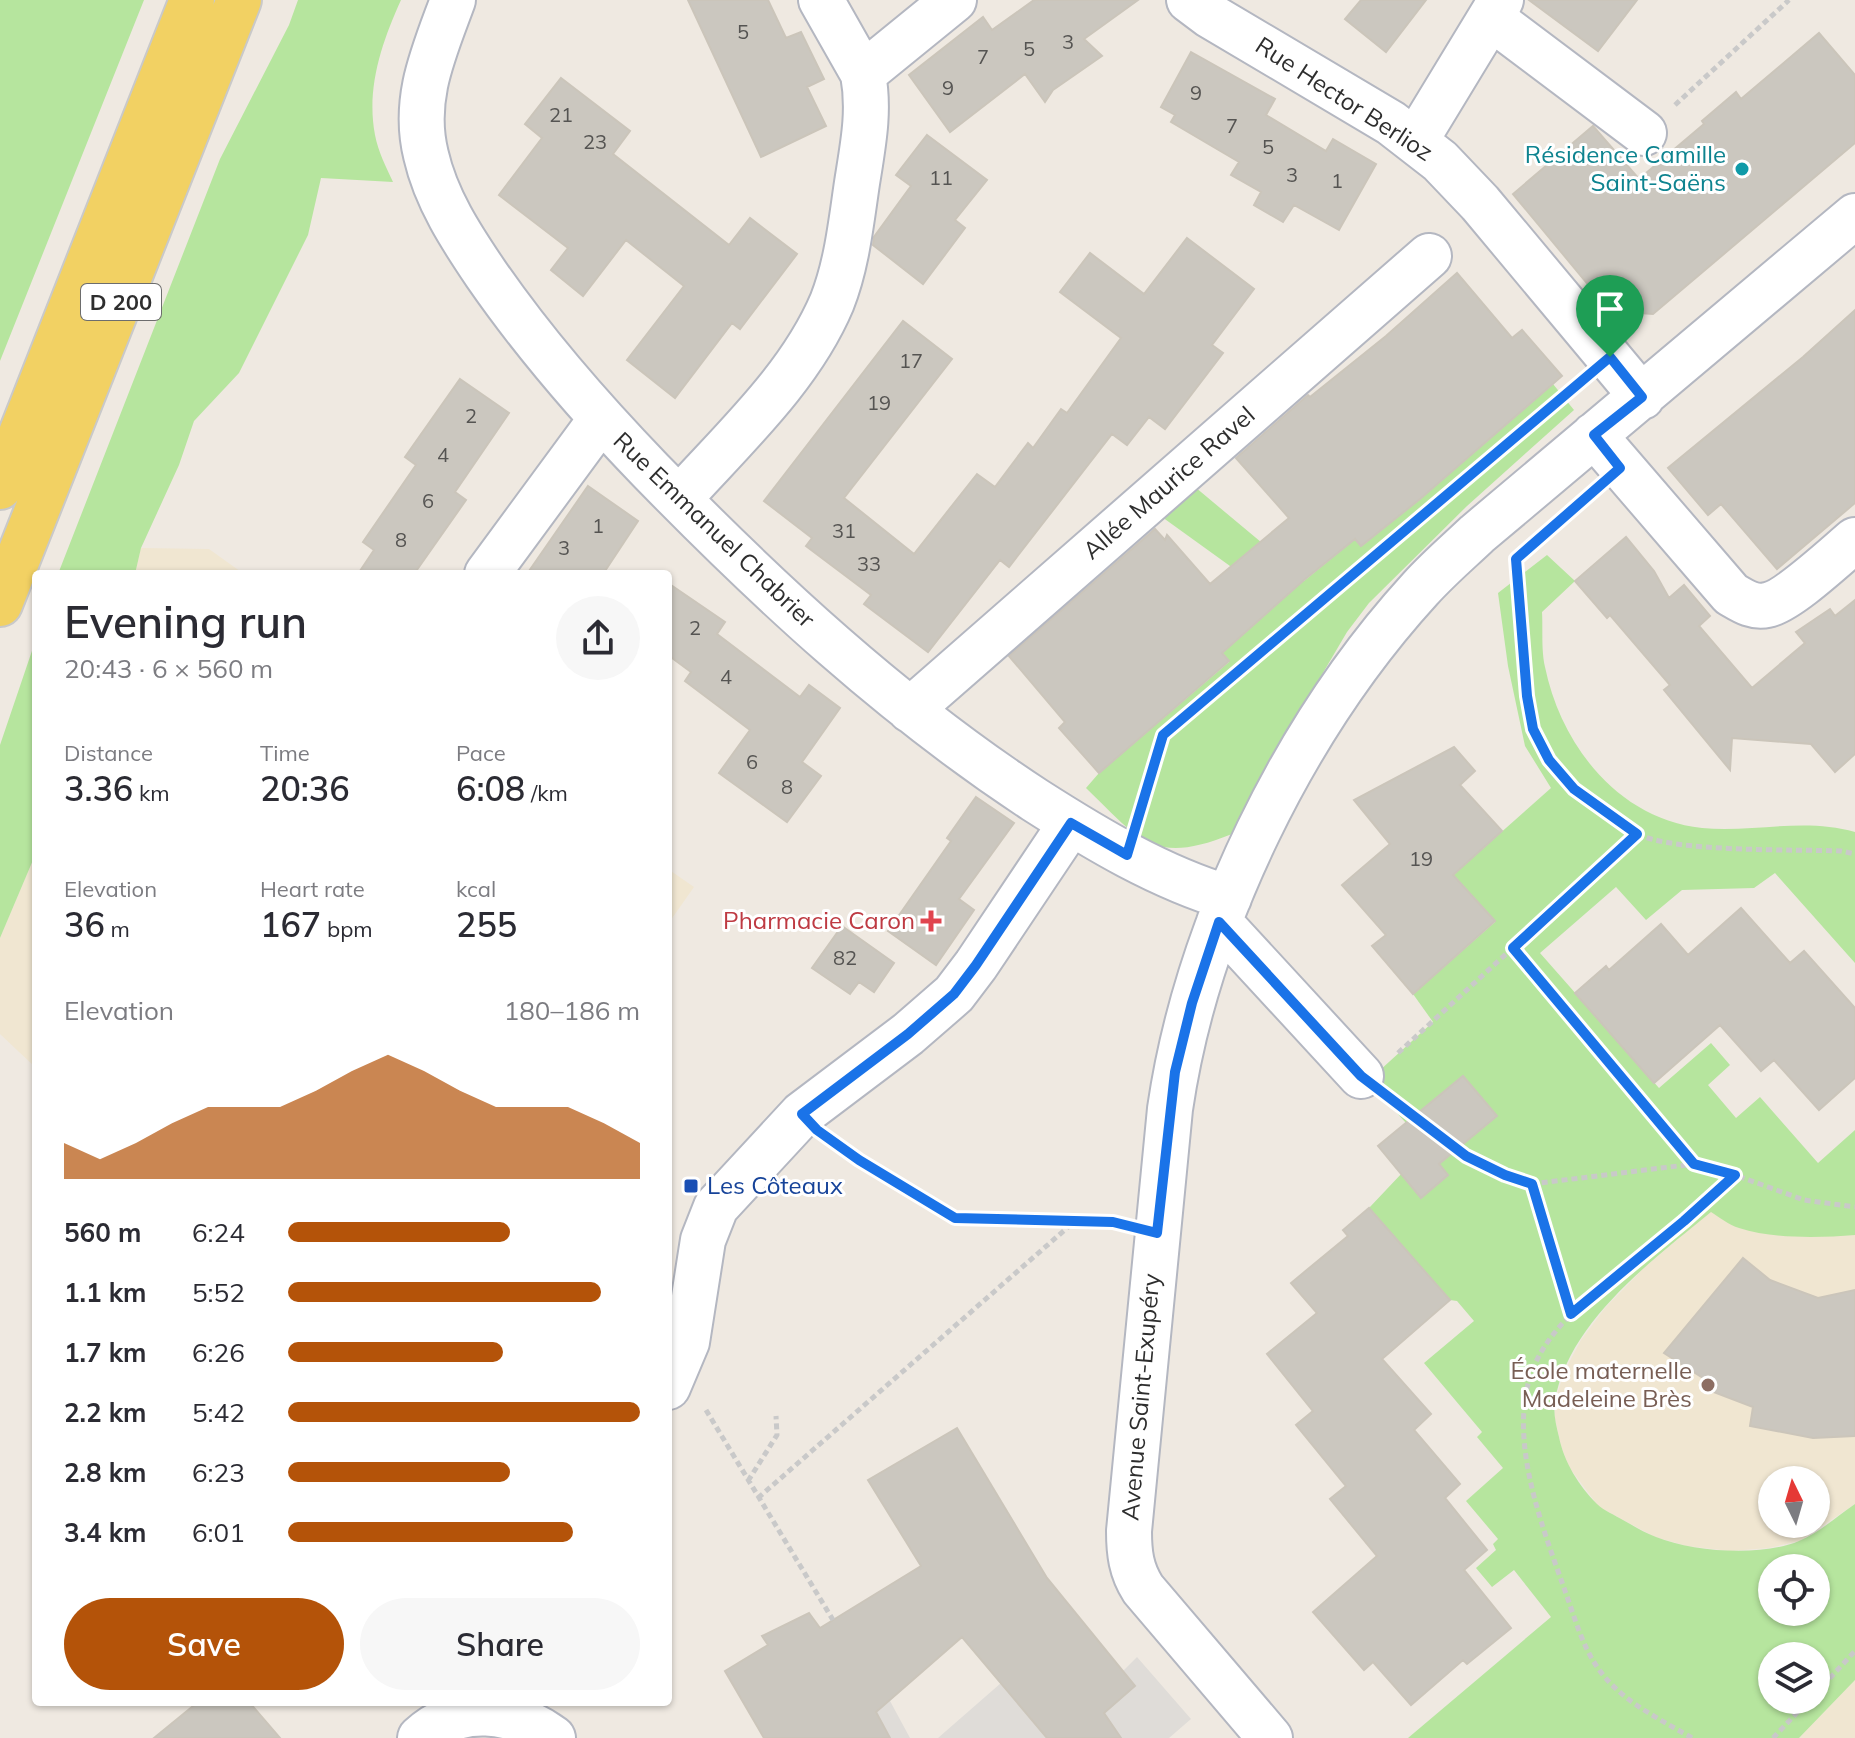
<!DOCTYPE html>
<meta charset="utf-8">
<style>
body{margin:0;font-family:Mulish,sans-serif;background:#f7f7f7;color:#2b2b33;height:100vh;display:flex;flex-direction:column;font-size:30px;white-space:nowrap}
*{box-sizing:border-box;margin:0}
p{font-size:26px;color:#7c7c81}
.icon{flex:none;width:44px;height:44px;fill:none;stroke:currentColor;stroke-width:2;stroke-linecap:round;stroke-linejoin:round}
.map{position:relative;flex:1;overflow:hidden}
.drawer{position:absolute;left:32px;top:570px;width:640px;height:1136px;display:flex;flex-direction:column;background:#fff;border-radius:8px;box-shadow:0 2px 6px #0004}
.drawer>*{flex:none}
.needle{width:52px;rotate:355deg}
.fabs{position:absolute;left:1758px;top:1466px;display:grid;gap:16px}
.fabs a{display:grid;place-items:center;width:72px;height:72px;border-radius:50%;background:#fff;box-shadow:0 2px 6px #0004;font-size:40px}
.pin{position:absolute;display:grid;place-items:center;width:68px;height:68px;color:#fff;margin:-82px -34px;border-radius:50% 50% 50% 0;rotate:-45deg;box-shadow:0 0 8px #0007}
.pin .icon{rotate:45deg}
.round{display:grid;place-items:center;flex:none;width:84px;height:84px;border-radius:42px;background:#f7f7f7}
.headline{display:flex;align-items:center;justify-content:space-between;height:136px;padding:0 32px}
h1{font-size:44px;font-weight:600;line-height:60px}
.figures{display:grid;grid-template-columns:repeat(3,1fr);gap:12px;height:136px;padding:8px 32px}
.figures div{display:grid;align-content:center}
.figures b{font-size:34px;font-weight:600}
.figures small{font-size:22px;font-weight:400}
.figures p{font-size:22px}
.chart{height:224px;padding:16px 32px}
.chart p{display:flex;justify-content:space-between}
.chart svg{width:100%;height:144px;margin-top:8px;fill:#b45309;opacity:.7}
.primary-button{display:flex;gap:16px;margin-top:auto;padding:16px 32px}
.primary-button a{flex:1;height:92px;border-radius:48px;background:#b45309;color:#fff;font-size:32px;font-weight:600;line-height:92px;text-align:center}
.primary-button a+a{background:#f7f7f7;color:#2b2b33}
ul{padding:0 32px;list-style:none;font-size:26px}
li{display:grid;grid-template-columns:128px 96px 1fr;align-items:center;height:60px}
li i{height:20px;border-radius:10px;background:#b45309}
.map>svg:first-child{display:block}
.education{fill:#f0e6d1;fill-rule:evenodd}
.green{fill:#b6e59e;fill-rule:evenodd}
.plaza{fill:#dfdcd8}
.building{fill:#cbc7bf;stroke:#cbc5ba;stroke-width:2}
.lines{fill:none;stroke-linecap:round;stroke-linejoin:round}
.minor-casing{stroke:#b4b7c1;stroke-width:48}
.major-casing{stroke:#c9c9c9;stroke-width:48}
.path{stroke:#c9c9c9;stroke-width:5;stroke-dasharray:6 4;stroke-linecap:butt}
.minor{stroke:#fff;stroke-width:44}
.major{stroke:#f2d163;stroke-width:44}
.route-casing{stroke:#fff;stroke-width:16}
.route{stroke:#1a73e8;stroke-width:10}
.culture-dot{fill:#0f9aa8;stroke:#fff;stroke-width:3}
.health-dot{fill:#e0444e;stroke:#fff;stroke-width:3}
.transit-dot{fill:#1a4fb4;stroke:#fff;stroke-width:3}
.education-dot{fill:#8d6e63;stroke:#fff;stroke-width:3}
.labels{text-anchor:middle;stroke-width:6;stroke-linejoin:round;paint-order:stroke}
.number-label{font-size:20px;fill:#555452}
.shield{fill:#fff;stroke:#6d6d6d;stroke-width:2}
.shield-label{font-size:22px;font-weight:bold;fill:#2e2e2e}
.street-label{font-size:24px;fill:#2e2e2e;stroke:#fff}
.culture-label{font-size:24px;fill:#0d838f;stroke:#fff;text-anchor:end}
.health-label{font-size:24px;fill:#be3a42;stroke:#fff;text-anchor:end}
.transit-label{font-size:24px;fill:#164399;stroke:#fff;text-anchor:start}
.education-label{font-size:24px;fill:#785e54;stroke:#fff;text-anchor:end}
</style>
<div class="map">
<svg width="1855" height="1738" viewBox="0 0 1855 1738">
<rect width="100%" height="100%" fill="#efe9e1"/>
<!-- education -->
<path class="education" d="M141 548 209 549 244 574H135Z
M36 853V1068L0 1034V938Z
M668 869 694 887 668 924Z
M1711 1211 1736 1227 1756 1232 1793 1236 1855 1235V1504L1800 1541 1768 1548 1730 1551 1687 1546 1655 1537 1599 1507 1569 1467 1561 1446 1555 1419V1400L1565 1370 1581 1340 1605 1308 1644 1268ZM1772 1480H1816V1524H1772Z
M1855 1680V1738H1799Z"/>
<!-- green -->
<path class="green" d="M0 0H144L0 361Z
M298 0H401C382 42 366 88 375 135 378 151 386 167 393 182L321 178 308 235 239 373 194 421 179 465 141 548 135 574H58L220 159 289 25Z
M1553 384 1574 410 1467 506 1369 603 1347 632 1307 700 1232 834C1153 866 1140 840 1086 788L1099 773 1229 662 1222 653 1268 612 1230 566 1162 517 1195 487 1292 568 1304 581 1355 539 1362 546Z
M1547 555 1575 581 1542 612C1543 629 1541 650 1545 667 1561 745 1618 819 1702 828 1753 833 1804 817 1855 832V963L1775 873 1754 888 1682 890 1646 920 1616 887 1540 953 1659 1088 1711 1043 1730 1065 1708 1085 1736 1118 1760 1097 1818 1163 1855 1130V1235C1819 1238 1773 1239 1739 1228 1729 1225 1719 1217 1711 1212 1654 1259 1568 1322 1555 1401 1553 1413 1556 1425 1559 1437 1564 1462 1579 1486 1597 1504 1604 1511 1615 1515 1623 1520 1634 1526 1645 1533 1656 1537 1694 1552 1761 1557 1799 1541 1819 1533 1837 1516 1855 1504V1680L1799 1738H1408L1551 1617 1514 1570 1492 1587 1476 1568 1496 1550 1493 1544 1498 1539 1466 1501 1503 1468 1477 1437 1482 1432 1424 1363 1474 1321 1457 1301 1450 1300 1369 1208 1403 1172 1406 1123 1368 1081 1433 1022 1413 994 1495 922 1453 875 1551 788 1525 746 1508 666 1498 593ZM1772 1568H1816V1612H1772ZM1772 1656H1816V1700H1772Z
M36 639V853L0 938V745Z"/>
<!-- plaza -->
<path class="plaza" d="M1137 1657 1191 1719 1169 1738H1121L1104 1713 1135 1686 1123 1671Z
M1001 1683 1047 1738H938Z
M889 1701H890L910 1738H890L876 1712Z"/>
<!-- building -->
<path class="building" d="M688 0H768L786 38 801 32 824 79 807 87 826 126 761 157Z
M1034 0H1138L1084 39 1102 56 1053 90 1045 102 1025 74 950 132 909 75 983 17 992 30Z
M1361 0H1426L1386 52 1345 19Z
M1529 0H1637L1598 51Z
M1819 33 1855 75V143L1653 314 1610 311 1513 194 1593 126 1639 179 1704 124 1702 121 1736 92 1741 99Z
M1191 52 1275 99 1266 115 1326 151 1333 139 1376 164 1339 230 1294 205 1283 222 1254 205 1261 192 1231 175 1239 162 1171 122 1175 115 1161 107Z
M561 78 630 131 613 154 729 245 750 218 797 254 740 329 732 323 675 398 627 360 684 286 626 240 583 296 551 270 568 248 499 195 542 138 525 124Z
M927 135 987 180 955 220 965 228 923 284 873 245 874 237 911 186 896 175Z
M1187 238 1254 289 1212 345 1223 353 1165 429 1149 417 1127 445 1112 434 1009 567 1000 560 928 652 864 604 871 595 806 546 812 538 764 501 903 321 952 359 844 498 914 554 977 474 995 487 1028 443 1033 448 1061 409 1067 413 1121 338 1060 292 1090 253 1144 294Z
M1457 273 1512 338 1522 330 1562 376 1420 499 1361 546 1355 539 1304 580 1222 653 1229 661 1099 773 1059 728 1065 722 1009 656 1155 529 1165 540 1167 535 1210 584 1289 518 1236 458 1308 395 1310 397 1386 336Z
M1855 310V503L1777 569 1721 504 1708 515 1668 468 1803 357Z
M460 379 509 413 455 492 466 500 414 574H358L374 550 363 542 416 465 405 457Z
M588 486 638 521 603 574H527Z
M1626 537 1654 571 1669 598 1684 585 1710 616 1699 626 1752 688 1805 643 1796 632 1830 609 1835 616 1855 600V754L1835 772 1811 744 1732 738 1730 770 1664 690 1670 685 1610 615 1607 618 1575 581Z
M668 583 725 622 717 634 800 697 809 685 840 708 802 762 821 776 787 822 719 773 750 730 685 681 691 672 668 655Z
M1454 747 1475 771 1460 785 1502 831 1453 875 1495 921 1413 994 1372 946 1386 935 1342 885 1390 844 1354 800Z
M976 797 1014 823 959 899 974 910 936 965 888 931 951 841 947 838Z
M1741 908 1790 963 1804 951 1855 1008V1078L1819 1110 1774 1060 1761 1071 1720 1025 1654 1083 1575 993 1606 966 1609 970 1661 924 1688 955Z
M842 926 894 963 874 992 859 982 850 994 812 968Z
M1463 1076 1497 1116 1439 1164 1448 1175 1421 1198 1378 1146Z
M1369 1208 1450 1300 1382 1359 1431 1414 1414 1430 1460 1484 1445 1498 1487 1550 1464 1570 1511 1628 1467 1664 1463 1660 1411 1705 1373 1662 1364 1670 1313 1612 1377 1556 1330 1499 1346 1486 1296 1425 1313 1411 1267 1354 1317 1313 1291 1283 1348 1236 1343 1230Z
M1743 1258 1770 1280 1818 1298 1855 1290V1436L1813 1438 1750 1426 1753 1407 1703 1388 1706 1380 1664 1353Z
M957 1428 1047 1578 1135 1686 1104 1713 1121 1738H1047L962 1637 876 1712 890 1738H764L725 1671 768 1645 762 1636 809 1613 820 1628 921 1566 868 1480Z
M198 1702H249L280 1738H154Z"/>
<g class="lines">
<!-- minor casing -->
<g class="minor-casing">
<path id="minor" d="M453 0C434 52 412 99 426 155 436 199 461 237 486 274 535 345 591 409 651 471 769 592 893 707 1035 800 1096 839 1159 877 1229 898
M821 0 863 74
M1189 0 1209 15 1391 123 1440 161 1480 203 1642 397
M1491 18 1644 133
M1416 140 1501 0
M1594 435 1731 594C1743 601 1753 608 1767 605 1787 602 1837 555 1855 540
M679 499C733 439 800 378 832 302 847 264 851 223 857 183 863 145 870 111 863 74L954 0
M487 574 601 419
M910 710 1429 256
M1219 922 1361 1076
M668 1387 687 1342 703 1240 716 1207 802 1114 908 1034 954 994 976 965 1071 823
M420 1738C459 1702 513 1709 553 1738
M1270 1738 1143 1589C1131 1570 1129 1553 1129 1531L1170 1109C1197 925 1295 726 1420 589 1438 569 1458 552 1477 534L1855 216"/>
</g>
<!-- major casing -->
<g class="major-casing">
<path id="major" d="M0 487 192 0
M0 604 239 0"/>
</g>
<!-- path -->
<path class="path" d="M1675 105 1789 0
M1516 561C1521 615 1520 673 1533 725 1540 756 1565 783 1591 801 1605 812 1620 825 1635 833 1673 853 1794 849 1841 851L1855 854
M1140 812 1163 735 1577 385
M1513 948 1693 1163
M1398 1053 1637 834
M1396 1102 1466 1156 1505 1175 1532 1184 1694 1164 1735 1175 1804 1200 1855 1207
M836 1143 955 1218 1116 1222
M1532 1184 1571 1314
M706 1410 833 1620
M748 1481 777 1435 776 1416
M758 1498 1075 1221
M1816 1693 1855 1651
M1692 1738C1658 1718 1623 1702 1600 1671 1582 1647 1574 1615 1564 1588 1540 1520 1501 1423 1540 1354 1564 1312 1607 1284 1644 1254 1675 1229 1705 1202 1735 1175
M1773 1738 1809 1700"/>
<!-- minor -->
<use href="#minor" class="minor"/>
<!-- major -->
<use href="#major" class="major"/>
</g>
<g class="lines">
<!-- route casing -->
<g class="route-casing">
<path id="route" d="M1610 357 1642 397 1594 435 1620 468 1516 559 1527 696 1533 729 1549 760 1574 789 1637 834 1513 948 1694 1164 1735 1175 1684 1221 1571 1314 1532 1184 1505 1175 1466 1156 1361 1076 1219 922 1192 1003 1175 1072 1157 1233 1113 1222 955 1218 859 1160 817 1130 802 1114 908 1034 954 994 976 965 1071 823 1127 855 1163 735Z"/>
</g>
<!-- route -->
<use href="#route" class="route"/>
</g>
<!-- markers -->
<circle class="culture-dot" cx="1742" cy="169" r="8"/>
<path class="health-dot" d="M927 909h8v8h8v8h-8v8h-8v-8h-8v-8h8z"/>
<rect class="transit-dot" x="683" y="1178" width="16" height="16" rx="4"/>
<circle class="education-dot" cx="1708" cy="1385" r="8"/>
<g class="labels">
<!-- number labels -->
<g class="number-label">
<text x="743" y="39">5</text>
<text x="1068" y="49">3</text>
<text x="1029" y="56">5</text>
<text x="983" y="64">7</text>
<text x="948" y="95">9</text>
<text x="1196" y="100">9</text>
<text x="561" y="122">21</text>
<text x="1232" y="133">7</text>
<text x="595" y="149">23</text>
<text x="1268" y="154">5</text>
<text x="1292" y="182">3</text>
<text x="941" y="185">11</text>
<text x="1337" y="188">1</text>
<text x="911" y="368">17</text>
<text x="879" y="410">19</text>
<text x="471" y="423">2</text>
<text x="443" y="462">4</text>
<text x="428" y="508">6</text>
<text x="598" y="533">1</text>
<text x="844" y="538">31</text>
<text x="401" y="547">8</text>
<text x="564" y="555">3</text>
<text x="869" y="571">33</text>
<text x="695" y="635">2</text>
<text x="726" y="684">4</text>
<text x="752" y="769">6</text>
<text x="787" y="794">8</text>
<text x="1421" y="866">19</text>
<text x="845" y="965">82</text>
</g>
<!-- shield labels -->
<rect class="shield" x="81" y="284" width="80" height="36" rx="6"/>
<g class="shield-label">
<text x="121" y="310">D 200</text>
</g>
<!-- street labels -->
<g class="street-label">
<text transform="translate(1344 99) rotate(33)" y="8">Rue Hector Berlioz</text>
<text transform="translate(1169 483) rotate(-41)" y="8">Allée Maurice Ravel</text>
<text transform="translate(714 530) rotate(44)" y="8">Rue Emmanuel Chabrier</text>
<text transform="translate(1141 1397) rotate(-85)" y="8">Avenue Saint-Exupéry</text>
</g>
<!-- culture labels -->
<g class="culture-label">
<text x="1726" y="163">Résidence Camille<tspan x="1726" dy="28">Saint-Saëns</tspan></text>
</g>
<!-- health labels -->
<g class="health-label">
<text x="915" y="929">Pharmacie Caron</text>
</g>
<!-- transit labels -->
<g class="transit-label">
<text x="707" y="1194">Les Côteaux</text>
</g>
<!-- education labels -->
<g class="education-label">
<text x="1692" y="1379">École maternelle<tspan x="1692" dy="28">Madeleine Brès</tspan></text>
</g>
</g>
</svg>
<div class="fabs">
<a><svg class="needle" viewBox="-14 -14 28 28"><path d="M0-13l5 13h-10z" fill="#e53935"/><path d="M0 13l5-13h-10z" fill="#7c7c81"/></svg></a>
<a><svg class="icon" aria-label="locate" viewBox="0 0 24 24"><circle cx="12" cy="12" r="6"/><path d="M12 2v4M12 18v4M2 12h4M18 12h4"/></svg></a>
<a><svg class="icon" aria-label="layers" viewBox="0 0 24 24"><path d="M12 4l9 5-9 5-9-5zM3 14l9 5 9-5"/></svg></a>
</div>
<div class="pin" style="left:1610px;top:357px;background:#1e9e55"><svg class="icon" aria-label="arrive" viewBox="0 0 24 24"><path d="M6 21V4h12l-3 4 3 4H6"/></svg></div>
<section class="drawer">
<div class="headline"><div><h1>Evening run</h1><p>20:43 · 6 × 560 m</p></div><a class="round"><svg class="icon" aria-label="share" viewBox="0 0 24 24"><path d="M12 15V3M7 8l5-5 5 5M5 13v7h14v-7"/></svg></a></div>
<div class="figures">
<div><p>Distance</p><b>3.36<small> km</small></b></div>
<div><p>Time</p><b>20:36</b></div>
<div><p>Pace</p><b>6:08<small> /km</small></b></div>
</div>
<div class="figures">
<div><p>Elevation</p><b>36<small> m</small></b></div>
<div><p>Heart rate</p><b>167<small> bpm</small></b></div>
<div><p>kcal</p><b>255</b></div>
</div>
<div class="chart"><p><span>Elevation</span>180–186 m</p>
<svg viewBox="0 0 160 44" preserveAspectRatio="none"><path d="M0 44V33L10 38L20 33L30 27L40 22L50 22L60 22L70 17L80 11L90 6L100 11L110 17L120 22L130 22L140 22L150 27L160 33V44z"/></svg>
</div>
<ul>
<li><b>560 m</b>6:24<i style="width:63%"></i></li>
<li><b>1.1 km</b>5:52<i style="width:89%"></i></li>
<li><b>1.7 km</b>6:26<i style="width:61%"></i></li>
<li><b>2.2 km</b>5:42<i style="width:100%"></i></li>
<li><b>2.8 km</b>6:23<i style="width:63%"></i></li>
<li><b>3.4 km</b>6:01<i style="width:81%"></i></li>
</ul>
<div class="primary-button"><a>Save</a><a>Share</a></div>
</section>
</div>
